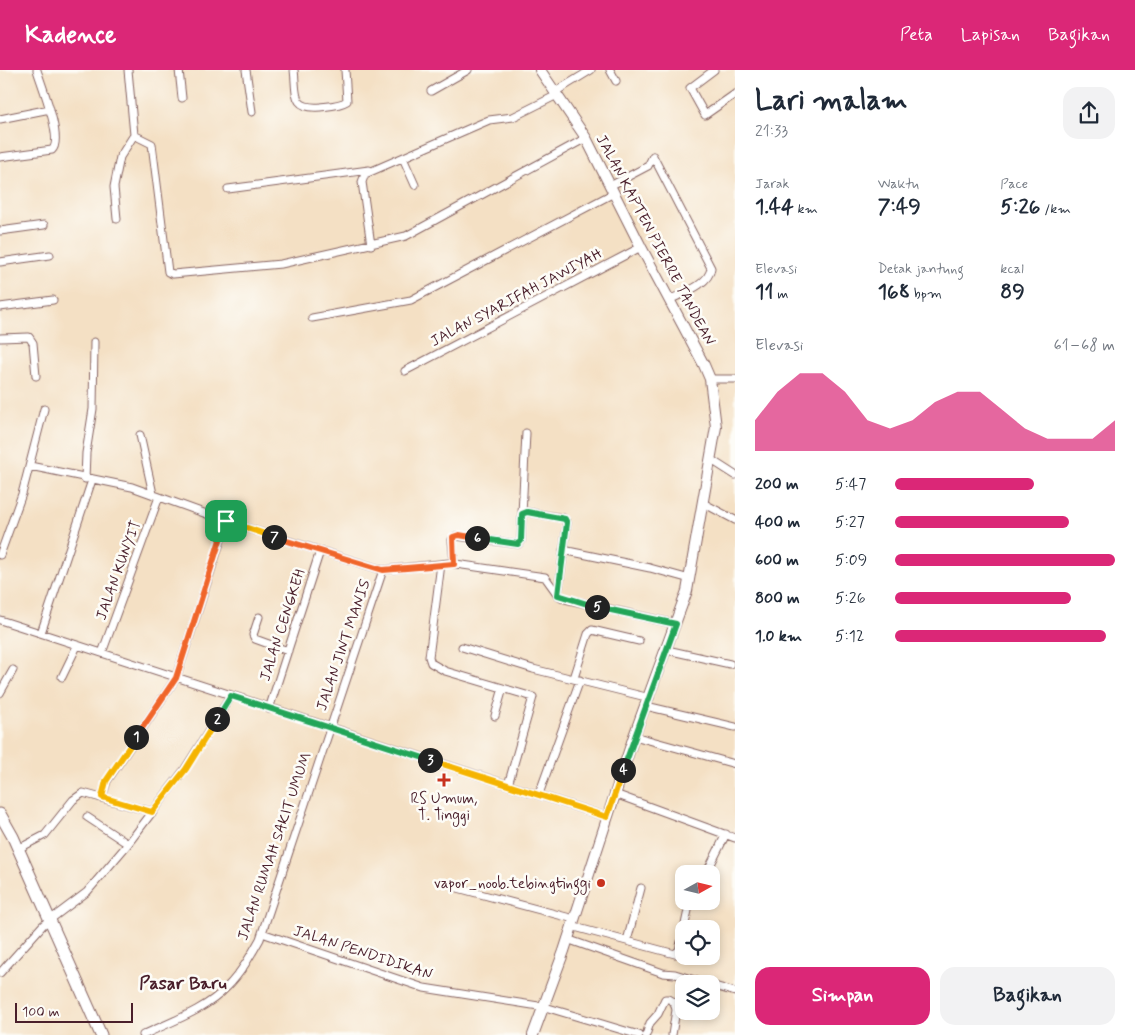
<!DOCTYPE html>
<html lang="id">
<meta charset="utf-8">
<style>
body{margin:0;font-family:Mynerve,sans-serif;background:#f2f2f3;color:#1f2937;height:100vh;display:flex;flex-direction:column;font-size:19px;white-space:nowrap}
*{box-sizing:border-box;margin:0}
p{font-size:16px;color:#747a83}
.icon{flex:none;width:28px;height:28px;fill:none;stroke:currentColor;stroke-width:2;stroke-linecap:round;stroke-linejoin:round}
.map{position:relative;flex:1;overflow:hidden}
.panel{display:flex;flex-direction:column;background:#fff;width:400px}
.panel>*{flex:none}
.needle{width:32px;rotate:82deg}
.buttons{position:absolute;left:675px;top:795px;display:grid;gap:10px}
.buttons a{display:grid;place-items:center;width:45px;height:45px;border-radius:10px;background:#fff;box-shadow:0 2px 8px #0003;font-size:25px}
.scale{position:absolute;left:15px;bottom:12px;width:118px;box-sizing:border-box;padding-left:5px;border:2px solid #4a1f2b;border-top:0;font-size:14px;line-height:18px;white-space:nowrap;color:#4a1f2b;-webkit-text-stroke:4px #fdfcf7;paint-order:stroke}
.pin{position:absolute;display:grid;place-items:center;width:42px;height:42px;color:#fff;margin:-21px;border-radius:10px;box-shadow:0 2px 8px #0006}
.km{position:absolute;width:25px;height:25px;margin:-12px;border-radius:50%;background:#222;color:#fff;font-size:14px;line-height:25px;text-align:center}
.round{display:grid;place-items:center;flex:none;width:52px;height:52px;border-radius:15px;background:#f2f2f3}
.head{display:flex;align-items:center;justify-content:space-between;height:85px;padding:0 20px}
h1{font-size:28px;font-weight:700;line-height:38px}
.stats{display:grid;grid-template-columns:repeat(3,1fr);gap:8px;height:85px;padding:5px 20px}
.stats div{display:grid;align-content:center}
.stats b{font-size:21px;font-weight:700}
.stats small{font-size:14px;font-weight:400}
.stats p{font-size:14px}
.chart{height:140px;padding:10px 20px}
.chart p{display:flex;justify-content:space-between}
.chart svg{width:100%;height:90px;margin-top:5px;fill:#db2777;opacity:.7}
.action{display:flex;gap:10px;margin-top:auto;padding:10px 20px}
.action a{flex:1;height:58px;border-radius:15px;background:#db2777;color:#fff;font-size:20px;font-weight:700;line-height:58px;text-align:center}
.action a+a{background:#f2f2f3;color:#1f2937}
ul{padding:0 20px;list-style:none;font-size:16px}
li{display:grid;grid-template-columns:80px 60px 1fr;align-items:center;height:38px}
li i{height:12px;border-radius:6px;background:#db2777}
header{display:flex;align-items:center;gap:30px;box-sizing:border-box;height:70px;padding:0 25px;background:#db2777;color:#fff}
header strong{font-size:24px}
nav{display:flex;gap:28px;margin-inline-start:auto;font-size:18px}
main{display:flex;flex:1;min-height:0}
.map>svg:first-child{display:block}
.lines{fill:none;stroke-linecap:round;stroke-linejoin:round}
.street-casing{stroke:#866361;stroke-width:9}
.secondary-casing{stroke:#866361;stroke-width:12}
.primary-casing{stroke:#866361;stroke-width:13}
.street{stroke:#fff;stroke-width:7}
.secondary{stroke:#fff;stroke-width:10}
.primary{stroke:#fff;stroke-width:11}
.split-1-casing{stroke:#fff;stroke-width:10}
.split-2-casing{stroke:#fff;stroke-width:10}
.split-3-casing{stroke:#fff;stroke-width:10}
.split-4-casing{stroke:#fff;stroke-width:10}
.split-5-casing{stroke:#fff;stroke-width:10}
.split-6-casing{stroke:#fff;stroke-width:10}
.split-7-casing{stroke:#fff;stroke-width:10}
.split-8-casing{stroke:#fff;stroke-width:10}
.split-1{stroke:#f0652b;stroke-width:6}
.split-2{stroke:#f5b400;stroke-width:6}
.split-3{stroke:#22a559;stroke-width:6}
.split-4{stroke:#f5b400;stroke-width:6}
.split-5{stroke:#22a559;stroke-width:6}
.split-6{stroke:#22a559;stroke-width:6}
.split-7{stroke:#f0652b;stroke-width:6}
.split-8{stroke:#f5b400;stroke-width:6}
.poi-dot{fill:#c8321e;stroke:#fdfcf7;stroke-width:2}
.labels{text-anchor:middle;stroke-width:5;stroke-linejoin:round;paint-order:stroke}
.street-label{font-size:15px;fill:#4a1f2b;stroke:#fdfcf7}
.poi-label{font-size:15px;fill:#4a1f2b;stroke:#fdfcf7}
.quarter-label{font-size:18px;font-weight:bold;fill:#4a1f2b;stroke:#fdfcf7}
</style>
<header>
<strong>Kadence</strong>
<nav><a>Peta</a><a>Lapisan</a><a>Bagikan</a></nav>
</header>
<main>
<div class="map">
<svg width="735" height="965" viewBox="0 0 735 965">
<rect width="100%" height="100%" fill="#fdfcf7"/>
<filter id="ink" filterUnits="userSpaceOnUse"><feTurbulence type="fractalNoise" baseFrequency=".02" numOctaves="2"/><feDisplacementMap in="SourceGraphic" scale="10" xChannelSelector="R" yChannelSelector="G"/><feConvolveMatrix kernelMatrix="1 2 1 2 8 2 1 2 1" color-interpolation-filters="sRGB"/></filter>
<filter id="wash" filterUnits="userSpaceOnUse"><feTurbulence type="fractalNoise" baseFrequency=".0096" numOctaves="4" result="noise"/><feDisplacementMap in="SourceGraphic" scale="20" xChannelSelector="R" yChannelSelector="G"/><feGaussianBlur stdDeviation="1.12" result="paint"/><feColorMatrix in="noise" values="0 0 0 0 0 0 0 0 0 0 0 0 0 0 0 0 0 1.4 0 .05"/><feComposite in="paint" operator="in"/></filter>
<g filter="url(#wash)">
<rect width="100%" height="100%" fill="#f4e0c4"/>
</g>
<g filter="url(#ink)">
<g class="lines">
<!-- street casing -->
<g class="street-casing">
<path id="street" d="M179 0 182 28
M246 0 252 42
M294 0C297 23 291 39 320 37 329 36 339 36 347 31L345 0
M610 0 616 11
M714 0 690 18 705 45 735 24
M431 21 468 0
M555 22 591 0
M0 49 50 39
M134 65 152 74 168 202 173 204 281 194 406 166 586 68
M653 86 711 198C709 215 683 223 669 230
M0 87 52 80C64 70 41 14 37 0
M403 88 415 115
M610 116 648 96 653 86
M228 119 369 100
M117 149 114 117 120 87 134 65 128 0
M0 161 44 155
M371 175 362 112 365 104 489 50 513 47 557 25
M0 192 50 185
M0 237 53 230
M312 248 411 230 614 123
M0 268 29 267 33 273 36 306
M405 301 641 177
M710 309H735
M140 365 153 424
M710 389 735 405
M30 396 132 417 237 455 383 500 449 493 545 507 558 525 565 529 676 554
M85 409 86 383 93 339 94 272
M703 433 735 450
M522 444 526 363
M563 480 650 498 690 509
M0 485 22 424 44 339
M441 494 429 587 431 593 445 601 533 627 508 715
M454 494 452 470 456 466 518 474 521 471 522 444 527 442 563 448 567 453 558 525
M259 547 253 565 255 569 288 581
M0 550 607 747
M41 563 92 410
M462 577 533 599 650 628
M667 580 730 594
M102 583 159 427
M62 607 77 576
M574 608 588 564 592 560 639 571
M0 623 13 600
M646 636 735 657
M269 639 320 481
M495 646 503 618
M634 666 735 694
M539 724 580 610
M615 724 735 768
M102 727 107 711 176 608 227 451
M87 747 128 774
M18 779 45 765 73 730 83 723 153 742
M706 804 726 764
M454 817 574 849
M571 856 675 884 679 880 684 859
M684 859 690 831
M262 863 424 918 545 937 639 965
M567 869 663 903 675 904 707 914
M627 871 641 818
M0 903 43 855 87 822 128 774 185 699 231 626
M711 915 735 922
M143 965C170 952 206 940 227 917 241 903 251 885 260 869L383 500
M646 965 650 953 658 944 665 929H669L674 932 676 940 672 965"/>
</g>
<!-- secondary casing -->
<g class="secondary-casing">
<path id="secondary" d="M533 965 564 881 634 666 687 521 716 357 710 309 704 295 641 177 586 68 540 0"/>
</g>
<!-- primary casing -->
<g class="primary-casing">
<path id="primary" d="M0 744 13 767 101 965"/>
</g>
<!-- street -->
<use href="#street" class="street"/>
<!-- secondary -->
<use href="#secondary" class="secondary"/>
<!-- primary -->
<use href="#primary" class="primary"/>
</g>
</g>
<g class="lines" filter="url(#ink)">
<!-- split-1 casing -->
<g class="split-1-casing">
<path id="split-1" d="M136 667 176 608 226 451"/>
</g>
<!-- split-2 casing -->
<g class="split-2-casing">
<path id="split-2" d="M136 667 106 711 102 727 152 742 186 699 217 649"/>
</g>
<!-- split-3 casing -->
<g class="split-3-casing">
<path id="split-3" d="M217 649 231 626 430 690"/>
</g>
<!-- split-4 casing -->
<g class="split-4-casing">
<path id="split-4" d="M430 690 607 747 623 700"/>
</g>
<!-- split-5 casing -->
<g class="split-5-casing">
<path id="split-5" d="M597 537 676 554 623 700"/>
</g>
<!-- split-6 casing -->
<g class="split-6-casing">
<path id="split-6" d="M477 468 518 474 521 471 522 444 527 442 565 449 567 453 558 525 597 537"/>
</g>
<!-- split-7 casing -->
<g class="split-7-casing">
<path id="split-7" d="M274 467 383 500 454 494 453 467 459 465 477 468"/>
</g>
<!-- split-8 casing -->
<g class="split-8-casing">
<path id="split-8" d="M226 451 274 467"/>
</g>
<!-- split-1 -->
<use href="#split-1" class="split-1"/>
<!-- split-2 -->
<use href="#split-2" class="split-2"/>
<!-- split-3 -->
<use href="#split-3" class="split-3"/>
<!-- split-4 -->
<use href="#split-4" class="split-4"/>
<!-- split-5 -->
<use href="#split-5" class="split-5"/>
<!-- split-6 -->
<use href="#split-6" class="split-6"/>
<!-- split-7 -->
<use href="#split-7" class="split-7"/>
<!-- split-8 -->
<use href="#split-8" class="split-8"/>
</g>
<!-- markers -->
<g class="poi-dot">
<path d="M441.5 702.5h5v5h5v5h-5v5h-5v-5h-5v-5h5z"/>
<circle cx="601" cy="813" r="5"/>
</g>
<g class="labels">
<!-- street labels -->
<g class="street-label">
<text transform="translate(656 170) rotate(62)" y="5">JALAN KAPTEN PIERRE TANDEAN</text>
<text transform="translate(516 227) rotate(-28)" y="5">JALAN SYARIFAH JAWIYAH</text>
<text transform="translate(118 500) rotate(-70)" y="5">JALAN KUNYIT</text>
<text transform="translate(282 555) rotate(-72)" y="5">JALAN CENGKEH</text>
<text transform="translate(343 575) rotate(-71)" y="5">JALAN JINT MANIS</text>
<text transform="translate(274 776) rotate(-71)" y="5">JALAN RUMAH SAKIT UMUM</text>
<text transform="translate(363 882) rotate(18)" y="5">JALAN PENDIDIKAN</text>
</g>
<!-- poi labels -->
<g class="poi-label">
<text x="444" y="733">RS Umum,<tspan x="444" dy="17">T. Tinggi</tspan></text>
<text x="591" y="818" text-anchor="end">vapor_noob.tebingtinggi</text>
</g>
<!-- quarter labels -->
<g class="quarter-label">
<text x="183" y="919">Pasar Baru</text>
</g>
</g>
</svg>
<div class="buttons">
<a><svg class="needle" viewBox="-14 -14 28 28"><path d="M0-13l5 13h-10z" fill="#e53935"/><path d="M0 13l5-13h-10z" fill="#747a83"/></svg></a>
<a><svg class="icon" aria-label="locate" viewBox="0 0 24 24"><circle cx="12" cy="12" r="6"/><path d="M12 2v4M12 18v4M2 12h4M18 12h4"/></svg></a>
<a><svg class="icon" aria-label="layers" viewBox="0 0 24 24"><path d="M12 4l9 5-9 5-9-5zM3 14l9 5 9-5"/></svg></a>
</div>
<div class="scale">100 m</div>
<div class="pin" style="left:226px;top:451px;background:#1e9e55"><svg class="icon" aria-label="arrive" viewBox="0 0 24 24"><path d="M6 21V4h12l-3 4 3 4H6"/></svg></div>
<b class="km" style="left:136px;top:667px">1</b>
<b class="km" style="left:217px;top:649px">2</b>
<b class="km" style="left:430px;top:690px">3</b>
<b class="km" style="left:623px;top:700px">4</b>
<b class="km" style="left:597px;top:537px">5</b>
<b class="km" style="left:477px;top:468px">6</b>
<b class="km" style="left:274px;top:467px">7</b>
</div>
<section class="panel">
<div class="head"><div><h1>Lari malam</h1><p>21:33</p></div><a class="round"><svg class="icon" aria-label="share" viewBox="0 0 24 24"><path d="M12 15V3M7 8l5-5 5 5M5 13v7h14v-7"/></svg></a></div>
<div class="stats">
<div><p>Jarak</p><b>1.44<small> km</small></b></div>
<div><p>Waktu</p><b>7:49</b></div>
<div><p>Pace</p><b>5:26<small> /km</small></b></div>
</div>
<div class="stats">
<div><p>Elevasi</p><b>11<small> m</small></b></div>
<div><p>Detak jantung</p><b>168<small> bpm</small></b></div>
<div><p>kcal</p><b>89</b></div>
</div>
<div class="chart"><p><span>Elevasi</span>61–68 m</p>
<svg viewBox="0 0 160 44" preserveAspectRatio="none"><path d="M0 44V29L10 15L20 6L30 6L40 15L50 29L60 33L70 29L80 20L90 15L100 15L110 24L120 33L130 38L140 38L150 38L160 29V44z"/></svg>
</div>
<ul>
<li><b>200 m</b>5:47<i style="width:63%"></i></li>
<li><b>400 m</b>5:27<i style="width:79%"></i></li>
<li><b>600 m</b>5:09<i style="width:100%"></i></li>
<li><b>800 m</b>5:26<i style="width:80%"></i></li>
<li><b>1.0 km</b>5:12<i style="width:96%"></i></li>
</ul>
<div class="action"><a>Simpan</a><a>Bagikan</a></div>
</section>
</main>
